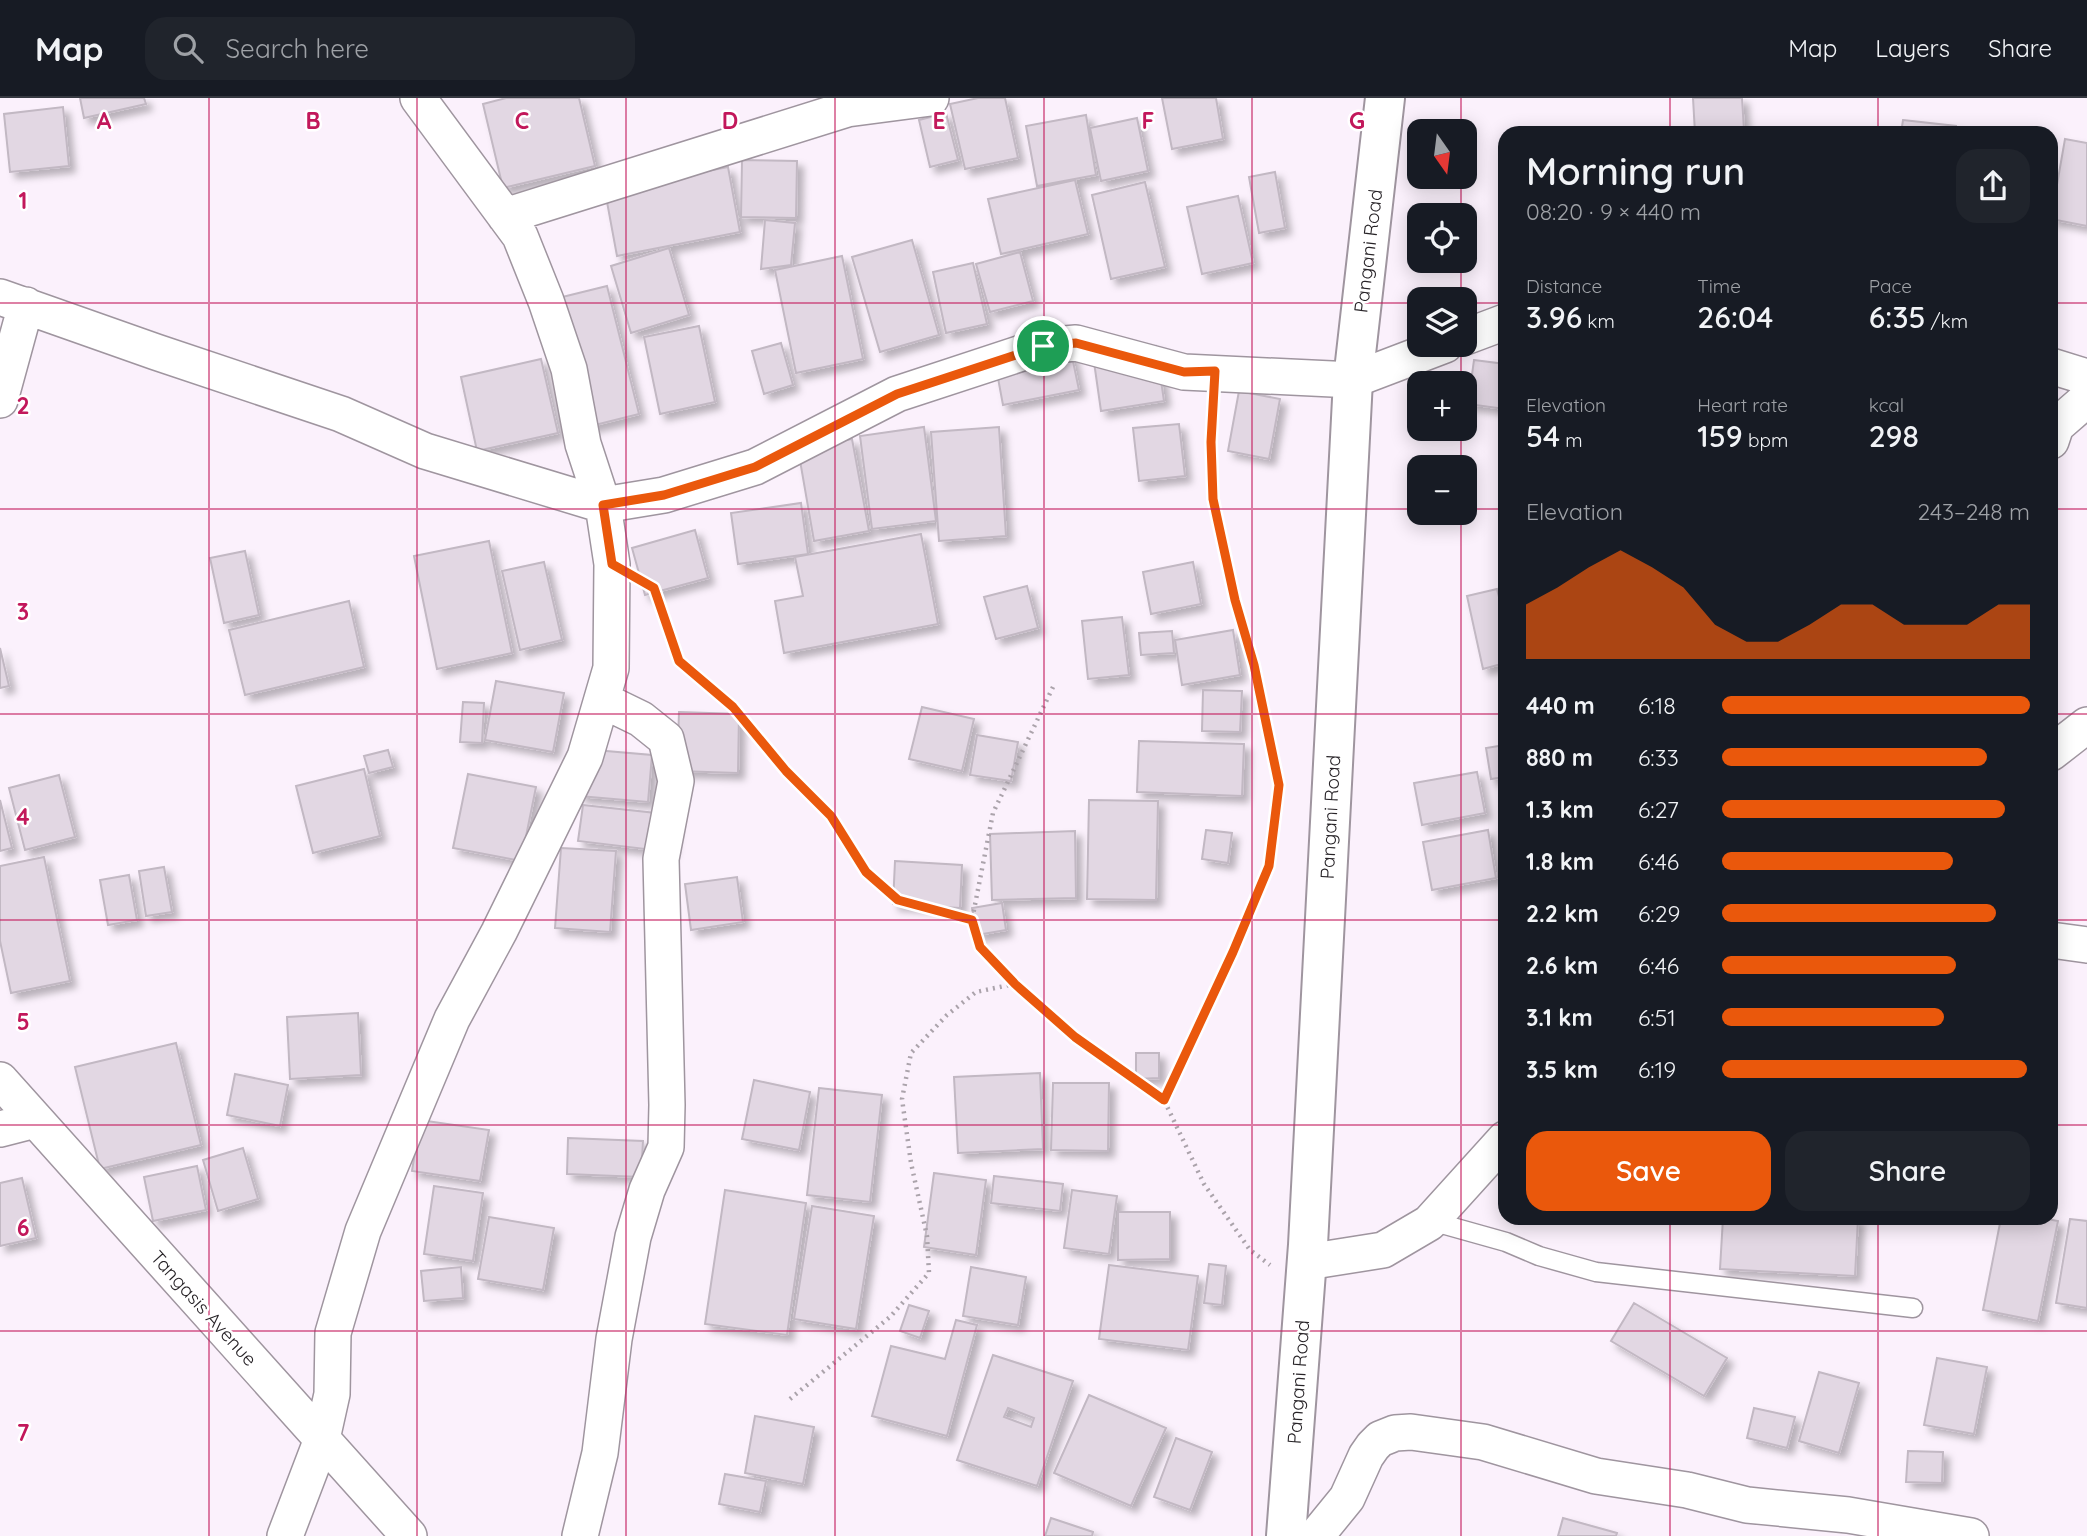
<!DOCTYPE html>
<meta charset="utf-8">
<style>
body{margin:0;font-family:Quicksand,sans-serif;background:#20242c;color:#f1f3f6;height:100vh;display:flex;flex-direction:column;font-size:26px;white-space:nowrap}
*{box-sizing:border-box;margin:0}
p{font-size:23px;color:#9ea1a6}
.icon{flex:none;width:38px;height:38px;fill:none;stroke:currentColor;stroke-width:2;stroke-linecap:round;stroke-linejoin:round}
.map{position:relative;flex:1;overflow:hidden}
.details{position:absolute;left:1498px;top:28px;width:560px;height:1099px;display:flex;flex-direction:column;background:#171b24;border-radius:21px;box-shadow:0 4px 18px #0003}
.details>*{flex:none}
.needle{width:46px;rotate:166deg}
.fabs{position:absolute;left:1407px;top:21px;display:grid;gap:14px}
.fabs a{display:grid;place-items:center;width:70px;height:70px;border-radius:14px;background:#171b24;box-shadow:0 4px 18px #0003;font-size:35px}
.pin{position:absolute;display:grid;place-items:center;width:60px;height:60px;color:#fff;margin:-30px;border:4px solid #fff;border-radius:50%;box-shadow:0 2px 7px #0007}
.round{display:grid;place-items:center;flex:none;width:74px;height:74px;border-radius:21px;background:#20242c}
.headline{display:flex;align-items:center;justify-content:space-between;height:119px;padding:0 28px}
h1{font-size:38px;font-weight:600;line-height:52px}
.stats{display:grid;grid-template-columns:repeat(3,1fr);gap:10px;height:119px;padding:7px 28px}
.stats div{display:grid;align-content:center}
.stats b{font-size:30px;font-weight:600}
.stats small{font-size:19px;font-weight:400}
.stats p{font-size:19px}
.chart{height:196px;padding:14px 28px}
.chart p{display:flex;justify-content:space-between}
.chart svg{width:100%;height:126px;margin-top:7px;fill:#ea580c;opacity:.7}
.cta{display:flex;gap:14px;margin-top:auto;padding:14px 28px}
.cta a{flex:1;height:80px;border-radius:21px;background:#ea580c;color:#fff;font-size:28px;font-weight:600;line-height:80px;text-align:center}
.cta a+a{background:#20242c;color:#f1f3f6}
ul{padding:0 28px;list-style:none;font-size:23px}
li{display:grid;grid-template-columns:112px 84px 1fr;align-items:center;height:52px}
li i{height:18px;border-radius:9px;background:#ea580c}
header{display:flex;align-items:center;gap:42px;box-sizing:border-box;height:98px;padding:0 35px;background:#171b24;border-bottom:2px solid #363941}
header strong{font-size:33px}
nav{display:flex;gap:38px;margin-inline-start:auto;font-size:24px}
.search{width:490px;height:63px;background:#20242c;display:flex;align-items:center;gap:18px;box-sizing:border-box;padding:0 24px;border-radius:21px;color:#9ea1a6;font-size:26px}
.map>svg:first-child{display:block}
.building{fill:#e2d7e3;stroke:#c2b8c3;stroke-width:2;fill-rule:evenodd;filter:url(#shadow)}
.lines{fill:none;stroke-linecap:round;stroke-linejoin:round}
.lane-casing{stroke:#9f959f;stroke-width:21}
.street-casing{stroke:#9f959f;stroke-width:38}
.secondary-casing{stroke:#9f959f;stroke-width:42}
.path{stroke:#aba3ab;stroke-width:4.5;stroke-dasharray:2 5;stroke-linecap:butt}
.lane{stroke:#fff;stroke-width:18}
.street{stroke:#fff;stroke-width:35}
.secondary{stroke:#fff;stroke-width:38}
.route-casing{stroke:#fff;stroke-width:14}
.route{stroke:#ea580c;stroke-width:9}
.grid{fill:none;stroke:#c2185b;stroke-width:2;stroke-opacity:0.55}
.labels{text-anchor:middle;stroke-width:5;stroke-linejoin:round;paint-order:stroke}
.street-label{font-size:19px;fill:#272327;stroke:#fff}
.grid-label{font-size:23px;text-anchor:middle;font-weight:bold;fill:#c2185b;stroke:#fff;stroke-width:5;stroke-linejoin:round;paint-order:stroke}
</style>
<header>
<strong>Map</strong>
<div class="search"><svg class="icon" aria-label="search" viewBox="0 0 24 24"><circle cx="10" cy="10" r="6"/><path d="M15 15l6 6"/></svg>Search here</div>
<nav><a>Map</a><a>Layers</a><a>Share</a></nav>
</header>
<div class="map">
<svg width="2087" height="1438" viewBox="0 0 2087 1438">
<defs>
<filter id="shadow"><feDropShadow dx="6" dy="6" stdDeviation="3.5" flood-color="#0004"/></filter>
</defs>
<rect width="100%" height="100%" fill="#fbf1fc"/>
<!-- building -->
<path class="building" d="M80 0H144L146 6 84 20Z
M506 0H579L595 68 503 90 483 6Z
M978 0H1005L1018 60 965 71 950 6Z
M1162 0H1216L1223 41 1172 51Z
M1693 0H1742L1744 32 1754 31V35H1695Z
M63 9 69 68 10 74 4 16Z
M946 15 958 62 930 69 919 22Z
M1086 17 1096 77 1037 88 1026 28Z
M1137 20 1148 73 1101 83 1090 30Z
M1903 22 1956 28 1955 35H1901Z
M1530 30 1564 35H1529Z
M2065 41 2087 45V128L2051 121Z
M742 62 797 63 796 120 741 119Z
M728 69 740 134 617 158 605 93Z
M1275 74 1285 130 1259 135 1249 79Z
M1075 82 1088 136 1001 156 988 101Z
M1145 84 1165 169 1111 181 1092 97Z
M1238 98 1253 165 1202 176 1187 109Z
M765 122 795 125 791 167 761 171Z
M912 142 939 237 880 254 852 159Z
M669 150 689 217 631 235 611 168Z
M1020 154 1033 203 990 214 976 166Z
M842 158 863 261 796 275 775 172Z
M973 165 987 226 946 235 933 174Z
M607 188 639 316 575 332 542 204Z
M699 228 715 304 660 316 644 239Z
M781 245 793 287 764 296 752 253Z
M1156 248 1164 303 1101 313 1093 257Z
M1070 249 1079 292 1003 307 995 264Z
M541 261 558 335 477 353 461 279Z
M1474 262 1505 266V311L1468 306Z
M1239 293 1280 301 1269 361 1228 353Z
M1179 326 1185 378 1139 383 1133 330Z
M924 329 936 423 872 431 860 338Z
M999 329 1006 438 939 443 931 334Z
M852 341 869 433 814 443 798 351Z
M801 405 808 456 738 466 731 415Z
M695 432 708 480 645 497 632 450Z
M921 436 938 526 784 555 775 503 803 498 795 459Z
M489 443 512 555 437 571 414 458Z
M245 453 259 517 224 525 210 460Z
M544 464 562 542 520 552 502 473Z
M1193 464 1201 506 1151 516 1143 474Z
M1027 488 1038 530 996 541 984 499Z
M1497 491 1505 523V565L1483 571 1467 498Z
M349 503 364 569 245 597 229 532Z
M1122 519 1129 577 1088 581 1082 523Z
M1233 532 1240 577 1182 587 1175 542Z
M1172 533 1174 555 1141 557 1139 535Z
M0 550 9 588 0 590Z
M496 583 564 595 553 654 485 642Z
M1203 592 1242 593 1240 634 1202 633Z
M463 604 484 605 482 645 460 644Z
M922 609 974 621 962 673 909 661Z
M679 614 739 616 738 675 677 673Z
M977 637 1018 644 1011 683 970 677Z
M1139 643 1244 646 1242 698 1137 694Z
M1505 647V679L1491 681 1486 650Z
M583 651 652 657 648 704 579 698Z
M388 652 393 669 369 675 364 658Z
M364 671 380 738 313 755 296 688Z
M1477 674 1485 715 1422 727 1414 685Z
M468 676 536 689 521 763 453 750Z
M59 677 75 739 25 752 9 690Z
M0 702 12 750 0 753Z
M1089 702 1158 703 1156 802 1087 801Z
M583 707 674 717 670 754 578 743Z
M1206 732 1232 735 1228 765 1202 761Z
M1488 732 1496 780 1432 792 1423 744Z
M1075 733 1076 800 992 802 990 736Z
M561 750 616 753 610 834 555 830Z
M44 759 70 883 11 895 0 843V768Z
M895 763 962 767 960 810 893 806Z
M164 769 172 814 146 818 139 773Z
M129 777 137 822 108 827 100 782Z
M737 779 743 824 691 832 685 786Z
M1002 805 1006 832 977 837 972 810Z
M358 915 361 977 290 981 287 919Z
M176 945 201 1047 100 1071 75 969Z
M1136 955H1159V980L1136 981Z
M1040 975 1043 1051 958 1055 954 979Z
M235 976 288 987 280 1028 227 1017Z
M754 982 810 994 799 1052 742 1041Z
M1053 985H1109L1108 1053 1051 1052Z
M819 990 882 997 870 1104 807 1097Z
M420 1022 489 1032 480 1083 412 1073Z
M568 1040 643 1043 641 1079 567 1076Z
M243 1050 258 1101 218 1113 203 1062Z
M197 1068 206 1112 153 1123 144 1079Z
M934 1075 986 1082 976 1157 924 1149Z
M994 1078 1063 1086 1060 1113 991 1105Z
M22 1080 36 1140 0 1148V1085Z
M434 1088 483 1095 473 1163 424 1156Z
M725 1092 806 1105 787 1237 705 1226Z
M1072 1092 1117 1098 1109 1156 1064 1150Z
M812 1108 874 1118 856 1231 794 1221Z
M1118 1114H1170V1161L1118 1162Z
M489 1119 554 1130 543 1192 478 1181Z
M1723 1120H1858L1855 1178 1720 1171Z
M2001 1120H2042L2058 1123 2038 1223 1983 1212Z
M2070 1121 2087 1123V1210L2056 1205Z
M1209 1166 1226 1168 1222 1207 1204 1205Z
M1109 1167 1198 1178 1188 1252 1099 1241Z
M461 1169 463 1200 424 1203 421 1173Z
M971 1169 1026 1179 1018 1227 963 1218Z
M1634 1205 1727 1260 1704 1298 1611 1243Z
M909 1207 929 1213 920 1240 900 1233Z
M956 1222 977 1227 947 1338 872 1318 891 1248 945 1261Z
M993 1257 1073 1283 1037 1388 957 1362ZM1008 1310 1034 1320 1031 1329 1004 1319Z
M1937 1260 1987 1269 1974 1336 1924 1327Z
M1819 1274 1859 1285 1839 1355 1799 1343Z
M1089 1297 1166 1330 1131 1408 1054 1375Z
M1754 1310 1795 1319 1787 1350 1747 1340Z
M755 1318 814 1329 803 1386 745 1375Z
M1176 1340 1212 1354 1190 1412 1154 1399Z
M1908 1353 1943 1354 1942 1385 1906 1384Z
M725 1376 766 1383 760 1414 719 1406Z
M1051 1420 1093 1434 1092 1438H1045Z
M1563 1420 1617 1435 1616 1438H1558Z"/>
<g class="lines">
<!-- lane casing -->
<g class="lane-casing">
<path id="lane" d="M1431 1123 1506 1144 1539 1158 1596 1174 1913 1210"/>
</g>
<!-- street casing -->
<g class="street-casing">
<path id="street" d="M505 118 847 11 931 0
M0 199 156 254 341 316 425 353 603 407 664 397 755 369 897 296 1043 248 1076 245 1184 274 1353 282 1445 247
M1465 239 1505 224
M2051 268 2087 279
M0 302 26 207
M2051 343 2056 328 2087 301
M2051 655 2087 627
M2051 842 2087 847
M0 982 409 1438
M0 1031 35 1022
M1307 1164 1383 1152 1429 1125 1505 1041
M285 1438 322 1341 332 1296 333 1235 363 1133 452 921 499 834 585 659 611 570 612 466 603 407 583 346 569 271 546 203 520 138 418 0
M580 1438 600 1355 614 1241 633 1139 647 1092 666 1049 667 1007 661 761 676 683 666 641 641 621 602 602
M1316 1438 1347 1400 1366 1358 1373 1348 1380 1341 1395 1335 1411 1334 1483 1344 1596 1378 1687 1392 1747 1407 1848 1417 1971 1438"/>
</g>
<!-- secondary casing -->
<g class="secondary-casing">
<path id="secondary" d="M1286 1438 1308 1147 1353 282 1385 0"/>
</g>
<!-- path -->
<path class="path" d="M646 486 654 490 679 563 733 609 786 673 831 718 866 774 898 801 972 822
M1053 589 993 715 972 822 980 849 1015 886 1075 939 1164 1002 1204 1086 1250 1152 1270 1167
M1164 1002 1233 854 1269 768 1279 687 1254 567 1235 502 1213 401 1211 344 1213 309
M790 1301 890 1219 929 1175 927 1138 911 1065 902 1001 911 955 947 917 976 894 1014 886"/>
<!-- lane -->
<use href="#lane" class="lane"/>
<!-- street -->
<use href="#street" class="street"/>
<!-- secondary -->
<use href="#secondary" class="secondary"/>
</g>
<g class="lines">
<!-- route casing -->
<g class="route-casing">
<path id="route" d="M1076 245 1184 274 1215 273 1211 344 1213 401 1235 502 1254 567 1279 687 1269 768 1233 854 1164 1002 1075 939 1015 886 980 849 972 822 898 802 866 774 831 718 786 673 733 609 679 563 654 490 612 466 603 407 664 397 755 369 897 296 1043 248Z"/>
</g>
<!-- route -->
<use href="#route" class="route"/>
</g>
<!-- grid -->
<path class="grid" d="M209 0V1438M417 0V1438M626 0V1438M835 0V1438M1044 0V1438M1252 0V1438M1461 0V33M1670 0V35M1878 0V35M1461 79V117M1461 163V201M0 205H1419M1465 205H1505M2051 205H2087M1461 247V285M1461 331V369M0 411H1419M1465 411H1505M2051 411H2087M1461 415V1438M0 616H1505M2051 616H2087M0 822H1505M2051 822H2087M0 1027H1505M2051 1027H2087M1670 1120V1438M1878 1120V1438M0 1233H2087"/>
<g class="labels">
<!-- street labels -->
<g class="street-label">
<text transform="translate(1368 153) rotate(-83)" y="7">Pangani Road</text>
<text transform="translate(1330 719) rotate(-87)" y="7">Pangani Road</text>
<text transform="translate(204 1210) rotate(48)" y="7">Tangasis Avenue</text>
<text transform="translate(1298 1284) rotate(-86)" y="7">Pangani Road</text>
</g>
</g>
<g class="grid-label">
<text x="104" y="31">A</text>
<text x="313" y="31">B</text>
<text x="522" y="31">C</text>
<text x="730" y="31">D</text>
<text x="939" y="31">E</text>
<text x="1148" y="31">F</text>
<text x="1357" y="31">G</text>
<text x="23" y="111">1</text>
<text x="23" y="316">2</text>
<text x="23" y="522">3</text>
<text x="23" y="727">4</text>
<text x="23" y="932">5</text>
<text x="23" y="1138">6</text>
<text x="23" y="1343">7</text>
</g>
</svg>
<div class="fabs">
<a><svg class="needle" viewBox="-14 -14 28 28"><path d="M0-13l5 13h-10z" fill="#e53935"/><path d="M0 13l5-13h-10z" fill="#9ea1a6"/></svg></a>
<a><svg class="icon" aria-label="locate" viewBox="0 0 24 24"><circle cx="12" cy="12" r="6"/><path d="M12 2v4M12 18v4M2 12h4M18 12h4"/></svg></a>
<a><svg class="icon" aria-label="layers" viewBox="0 0 24 24"><path d="M12 4l9 5-9 5-9-5zM3 14l9 5 9-5"/></svg></a>
<a>+</a>
<a>−</a>
</div>
<div class="pin" style="left:1043px;top:248px;background:#1e9e55"><svg class="icon" aria-label="arrive" viewBox="0 0 24 24"><path d="M6 21V4h12l-3 4 3 4H6"/></svg></div>
<section class="details">
<div class="headline"><div><h1>Morning run</h1><p>08:20 · 9 × 440 m</p></div><a class="round"><svg class="icon" aria-label="share" viewBox="0 0 24 24"><path d="M12 15V3M7 8l5-5 5 5M5 13v7h14v-7"/></svg></a></div>
<div class="stats">
<div><p>Distance</p><b>3.96<small> km</small></b></div>
<div><p>Time</p><b>26:04</b></div>
<div><p>Pace</p><b>6:35<small> /km</small></b></div>
</div>
<div class="stats">
<div><p>Elevation</p><b>54<small> m</small></b></div>
<div><p>Heart rate</p><b>159<small> bpm</small></b></div>
<div><p>kcal</p><b>298</b></div>
</div>
<div class="chart"><p><span>Elevation</span>243–248 m</p>
<svg viewBox="0 0 160 44" preserveAspectRatio="none"><path d="M0 44V25L10 19L20 12L30 6L40 12L50 19L60 32L70 38L80 38L90 32L100 25L110 25L120 32L130 32L140 32L150 25L160 25V44z"/></svg>
</div>
<ul>
<li><b>440 m</b>6:18<i style="width:100%"></i></li>
<li><b>880 m</b>6:33<i style="width:86%"></i></li>
<li><b>1.3 km</b>6:27<i style="width:92%"></i></li>
<li><b>1.8 km</b>6:46<i style="width:75%"></i></li>
<li><b>2.2 km</b>6:29<i style="width:89%"></i></li>
<li><b>2.6 km</b>6:46<i style="width:76%"></i></li>
<li><b>3.1 km</b>6:51<i style="width:72%"></i></li>
<li><b>3.5 km</b>6:19<i style="width:99%"></i></li>
</ul>
<div class="cta"><a>Save</a><a>Share</a></div>
</section>
</div>
